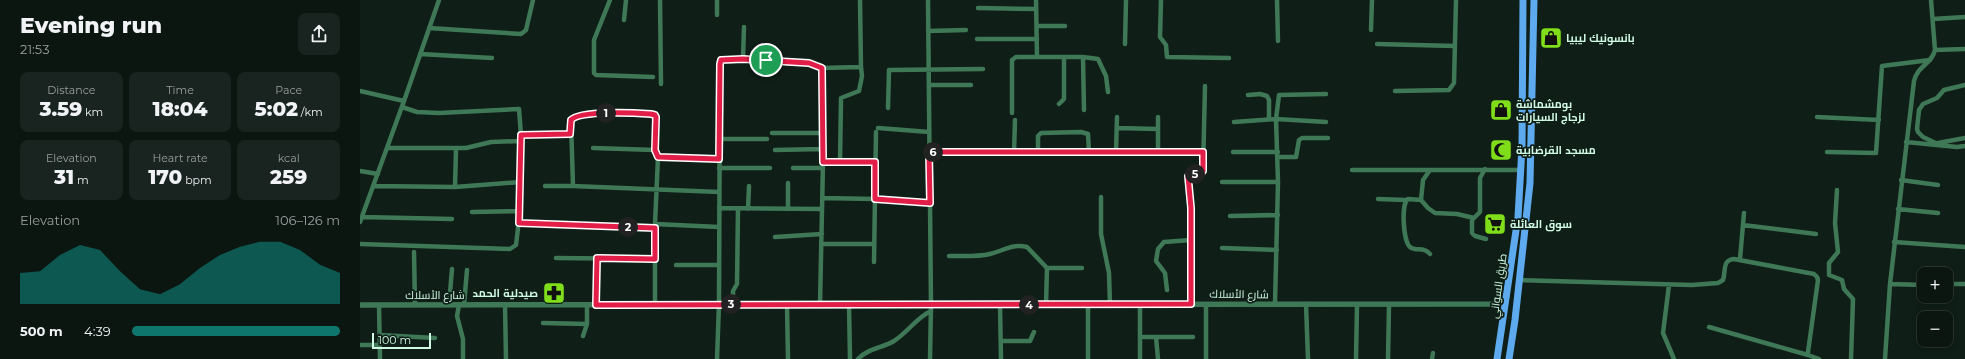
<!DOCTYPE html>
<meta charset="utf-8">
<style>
body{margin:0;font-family:Montserrat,Cairo,sans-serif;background:#19231f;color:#f1f3f6;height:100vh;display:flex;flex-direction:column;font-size:15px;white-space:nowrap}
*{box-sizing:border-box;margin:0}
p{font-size:13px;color:#9a9f9f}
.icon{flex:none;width:22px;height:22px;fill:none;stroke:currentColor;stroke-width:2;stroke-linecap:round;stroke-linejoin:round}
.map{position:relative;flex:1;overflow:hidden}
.drawer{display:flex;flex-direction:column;background:#0b1611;width:360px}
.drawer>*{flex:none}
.tools{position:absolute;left:1557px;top:267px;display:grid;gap:8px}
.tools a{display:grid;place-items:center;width:36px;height:36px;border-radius:8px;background:#0b1611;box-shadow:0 2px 6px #0003,0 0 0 1px #2b3531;font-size:20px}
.scale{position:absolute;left:12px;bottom:10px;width:59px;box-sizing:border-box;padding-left:4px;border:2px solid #d1fae5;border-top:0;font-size:11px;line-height:14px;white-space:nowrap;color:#d1fae5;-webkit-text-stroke:3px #0f1e17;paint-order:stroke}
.pin{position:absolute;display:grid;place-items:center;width:34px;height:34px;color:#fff;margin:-17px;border:2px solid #fff;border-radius:50%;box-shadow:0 1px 4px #0007}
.km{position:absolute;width:20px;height:20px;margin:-10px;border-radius:50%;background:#222;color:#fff;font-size:11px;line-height:20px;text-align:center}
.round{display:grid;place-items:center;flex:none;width:42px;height:42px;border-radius:8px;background:#19231f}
.overview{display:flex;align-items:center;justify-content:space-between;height:68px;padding:0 20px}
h1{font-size:22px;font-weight:800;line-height:30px}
.stats{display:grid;grid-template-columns:repeat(3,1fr);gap:6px;height:68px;padding:4px 20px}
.stats div{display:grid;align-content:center;border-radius:8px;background:#19231f;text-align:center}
.stats b{font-size:20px;font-weight:800}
.stats small{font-size:11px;font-weight:400}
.stats p{font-size:11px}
.chart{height:112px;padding:8px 20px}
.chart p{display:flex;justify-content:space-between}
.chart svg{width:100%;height:72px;margin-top:4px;fill:#0f766e;opacity:.7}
ul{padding:0 20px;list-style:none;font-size:13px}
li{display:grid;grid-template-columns:64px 48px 1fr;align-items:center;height:30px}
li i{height:10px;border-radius:5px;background:#0f766e}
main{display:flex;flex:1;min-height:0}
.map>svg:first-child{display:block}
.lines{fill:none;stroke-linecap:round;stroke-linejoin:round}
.minor{stroke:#3f7857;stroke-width:4.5}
.tertiary{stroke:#3f7857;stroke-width:5.5}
.trunk{stroke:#5eaaee;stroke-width:7}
.route-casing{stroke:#fff;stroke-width:8}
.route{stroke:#e11d48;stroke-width:5}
.labels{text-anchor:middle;stroke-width:3.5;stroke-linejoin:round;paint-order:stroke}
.poi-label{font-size:11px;font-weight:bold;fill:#d1fae5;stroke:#0f1e17;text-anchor:start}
.street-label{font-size:11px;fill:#d1fae5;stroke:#0f1e17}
</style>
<main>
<section class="drawer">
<div class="overview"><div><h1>Evening run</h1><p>21:53</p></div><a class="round"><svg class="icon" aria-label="share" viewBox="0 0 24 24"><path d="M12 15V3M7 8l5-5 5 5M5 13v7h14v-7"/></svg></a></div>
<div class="stats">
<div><p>Distance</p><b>3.59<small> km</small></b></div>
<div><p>Time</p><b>18:04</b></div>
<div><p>Pace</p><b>5:02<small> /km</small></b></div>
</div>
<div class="stats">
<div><p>Elevation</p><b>31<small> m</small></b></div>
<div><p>Heart rate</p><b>170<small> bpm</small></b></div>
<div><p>kcal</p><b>259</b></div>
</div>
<div class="chart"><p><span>Elevation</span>106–126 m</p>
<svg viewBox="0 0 160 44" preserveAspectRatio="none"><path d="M0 44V25L10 24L20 14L30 8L40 11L50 24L60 35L70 38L80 32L90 22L100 14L110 9L120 6L130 6L140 11L150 20L160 25V44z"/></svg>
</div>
<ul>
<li><b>500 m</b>4:39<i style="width:100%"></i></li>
</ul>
</section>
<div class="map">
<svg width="1605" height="359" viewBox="0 0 1605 359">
<rect width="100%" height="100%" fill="#0f1e17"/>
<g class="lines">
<!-- minor -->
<path class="minor" d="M250 0 234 40V73L236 75 293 77
M300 0 301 84
M357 0V15
M500 0 501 67
M568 0 571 305 570 359
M801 0 800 37 806 45 807 57 869 58
M917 0 918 41
M618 8 676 9
M1573 19 1605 17
M264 20 266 0
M677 26H705
M69 28 161 34 166 30 173 0
M1011 30 1012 0
M568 31 606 30
M617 39H677
M765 44 766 0
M1017 44 1095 46
M1575 50 1605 49
M60 54 132 58
M677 57H723L738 59 746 76 748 92
M723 57 724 110
M383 59 384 27
M569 85H611
M0 91 44 101
M1035 91 1089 90 1094 83 1096 0
M966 94 919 95 916 119 966 122
M888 95 900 94 907 96 909 100V119
M699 104 704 99V57
M42 107 57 112 79 113 159 109 161 135V182L159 220 161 224 295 228
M528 108 529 70 623 69
M652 113V60L656 57H677L676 0
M1457 117 1519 120
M874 122 916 119 918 182 915 304
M518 128 569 132
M757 128 798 129
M412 133H463
M161 135 210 134
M359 139H407
M1546 142 1597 147 1605 146
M1578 143 1605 138
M1582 146 1563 137 1558 132 1557 129 1559 110 1563 104 1577 98 1584 90 1605 85
M28 148H106L131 142 161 141
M233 148 295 150
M415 150 462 149
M569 152 843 153
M756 152 757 117
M873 152H918
M1467 152 1516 153 1522 66 1570 60
M654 153 655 120
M678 153V136L681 133 721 132 728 134 729 152
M798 153V117
M298 157 359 159
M918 157H936L939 140 942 138H968
M463 162H515
M359 168H410
M433 168H462
M1125 169 1120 178V212L1112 220V233L1115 236 1126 239
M992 170H1161
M1070 170 1063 180 1061 200 1048 199C1041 203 1043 241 1050 247 1056 252 1064 246 1070 254
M0 171 18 174
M1541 180 1578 185
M862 182H918
M428 183V209
M13 186 95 187 161 182
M185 186H213
M95 187 96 149
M1477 190 1475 223 1478 252 1469 263V275L1482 280 1484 289 1493 299 1491 359
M741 197V234L749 273 750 305
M462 198 515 199 570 203
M1018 199 1046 200
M1061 200 1068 208 1075 213 1097 214 1114 218
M359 208 462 209
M388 209 389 186
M1538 209 1578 213
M112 212 159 211
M870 216 918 215
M2 217 92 219
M0 222 44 101 79 0
M295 224 359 227
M1383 225 1456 234
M415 237 462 234
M1534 242 1605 247
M0 244 150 249 156 245 159 220
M462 244H514
M862 248 917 250
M54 252 55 305
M589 256C603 256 617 257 630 254 643 251 653 243 667 247L687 268H722
M196 258 295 259
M1380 259 1384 213
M514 262 516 132
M316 265H359
M1159 280 1332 285 1358 283 1363 280C1366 271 1362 260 1374 259L1454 274 1457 277 1458 280 1448 352V355L1459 359
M1530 284 1564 285
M1586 284H1605
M1309 285 1303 333 1314 359
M807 290 805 273 796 261 798 249 804 242 831 240
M373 304V291L377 284 378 209
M831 304V208L828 176 831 174H840L843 171 845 86
M946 304 948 359
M19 305 20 359
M89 305 92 269
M99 305 97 316 103 339V359
M104 305 107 270
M145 305 146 359
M236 305 237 258
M295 305V224L298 157 295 150V115L248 113 215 117 211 120 213 186C262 188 311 190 359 192
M427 305 428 359
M460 305 463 162 461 68
M489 305 490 359
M640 305 641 359
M686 305 687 268
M728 305V359
M780 305V359
M183 323 227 324
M1349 327 1448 355
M20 335 75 338
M223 336 227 324V305
M780 337H833
M796 337 798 359
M641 341H670L674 332
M0 345H20
M357 359 359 304 360 64 361 60 383 59 434 62 449 63 461 68 501 67 502 76 499 91 481 98 480 162
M498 359C508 348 523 348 534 341 548 332 556 318 571 311
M846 359V304
M996 359 997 305
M1028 359 1029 305
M1072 359 1073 353
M1525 359 1530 284 1554 81C1558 65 1572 64 1575 50L1571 0"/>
<!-- tertiary -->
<path class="tertiary" d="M0 305 1134 304 1140 302 1147 296"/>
<!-- trunk -->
<path class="trunk" d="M1137 359 1158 217 1162 147 1163 0
M1149 359 1155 320 1170 183 1174 0"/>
</g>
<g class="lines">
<!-- route casing -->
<g class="route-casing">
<path id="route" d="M383 59 449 63 462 68 463 162H515V199L570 203 569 152H843V171L840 174H831L828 176 831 208V304L236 305 237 258 295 259V228L159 223 161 135 210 134 211 120C220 110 276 113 291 114L295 115 296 117 295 150 298 157 359 159 360 64 361 60Z"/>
</g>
<!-- route -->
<use href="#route" class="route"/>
</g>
<!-- icons -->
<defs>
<g id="shop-square" transform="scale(1.15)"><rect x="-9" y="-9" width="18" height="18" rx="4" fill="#7fde19" stroke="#0f1e17"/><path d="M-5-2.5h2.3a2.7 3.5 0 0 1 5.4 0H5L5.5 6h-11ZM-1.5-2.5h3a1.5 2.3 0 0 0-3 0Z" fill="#111"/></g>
<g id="mosque-square" transform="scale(1.15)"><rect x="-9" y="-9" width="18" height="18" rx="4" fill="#7fde19" stroke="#0f1e17"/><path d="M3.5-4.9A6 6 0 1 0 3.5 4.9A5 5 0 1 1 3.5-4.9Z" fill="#111"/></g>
<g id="supermarket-square" transform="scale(1.15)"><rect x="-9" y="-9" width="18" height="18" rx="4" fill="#7fde19" stroke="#0f1e17"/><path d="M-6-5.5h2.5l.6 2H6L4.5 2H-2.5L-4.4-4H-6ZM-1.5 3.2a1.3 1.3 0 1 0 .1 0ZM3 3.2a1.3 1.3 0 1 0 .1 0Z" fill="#111"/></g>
<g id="pharmacy-square" transform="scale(1.15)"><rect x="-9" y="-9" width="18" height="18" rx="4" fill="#7fde19" stroke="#0f1e17"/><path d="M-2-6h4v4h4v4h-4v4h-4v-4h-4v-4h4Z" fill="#111"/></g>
</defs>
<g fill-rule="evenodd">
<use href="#shop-square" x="1191" y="38"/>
<use href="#shop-square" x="1141" y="110"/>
<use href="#mosque-square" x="1141" y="150"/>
<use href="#supermarket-square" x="1135" y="224"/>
<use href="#pharmacy-square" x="194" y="293"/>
</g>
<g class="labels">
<!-- poi labels -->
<g class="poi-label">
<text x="1206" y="42">بانسونيك ليبيا</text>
<text x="1156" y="108">بومشماشة<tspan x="1156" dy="13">لزجاج السيارات</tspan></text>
<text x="1156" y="154">مسجد القرضابية</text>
<text x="1150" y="228">سوق العائلة</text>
<text x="178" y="297" text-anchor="end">صيدلية الحمد</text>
</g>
<!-- street labels -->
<g class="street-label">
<text transform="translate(1138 286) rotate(-82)" y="4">طريق السواني</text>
<text transform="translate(879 294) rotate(1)" y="4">شارع الأسلاك</text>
<text x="75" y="299">شارع الأسلاك</text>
</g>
</g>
</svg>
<div class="tools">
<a>+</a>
<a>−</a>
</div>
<div class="scale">100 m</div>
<div class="pin" style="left:406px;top:60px;background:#1e9e55"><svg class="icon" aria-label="arrive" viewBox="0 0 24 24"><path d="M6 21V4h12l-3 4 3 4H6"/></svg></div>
<b class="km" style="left:246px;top:113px">1</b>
<b class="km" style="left:268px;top:227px">2</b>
<b class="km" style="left:371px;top:304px">3</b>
<b class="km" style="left:669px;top:305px">4</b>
<b class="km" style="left:835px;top:174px">5</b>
<b class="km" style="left:573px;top:152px">6</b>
</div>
</main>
